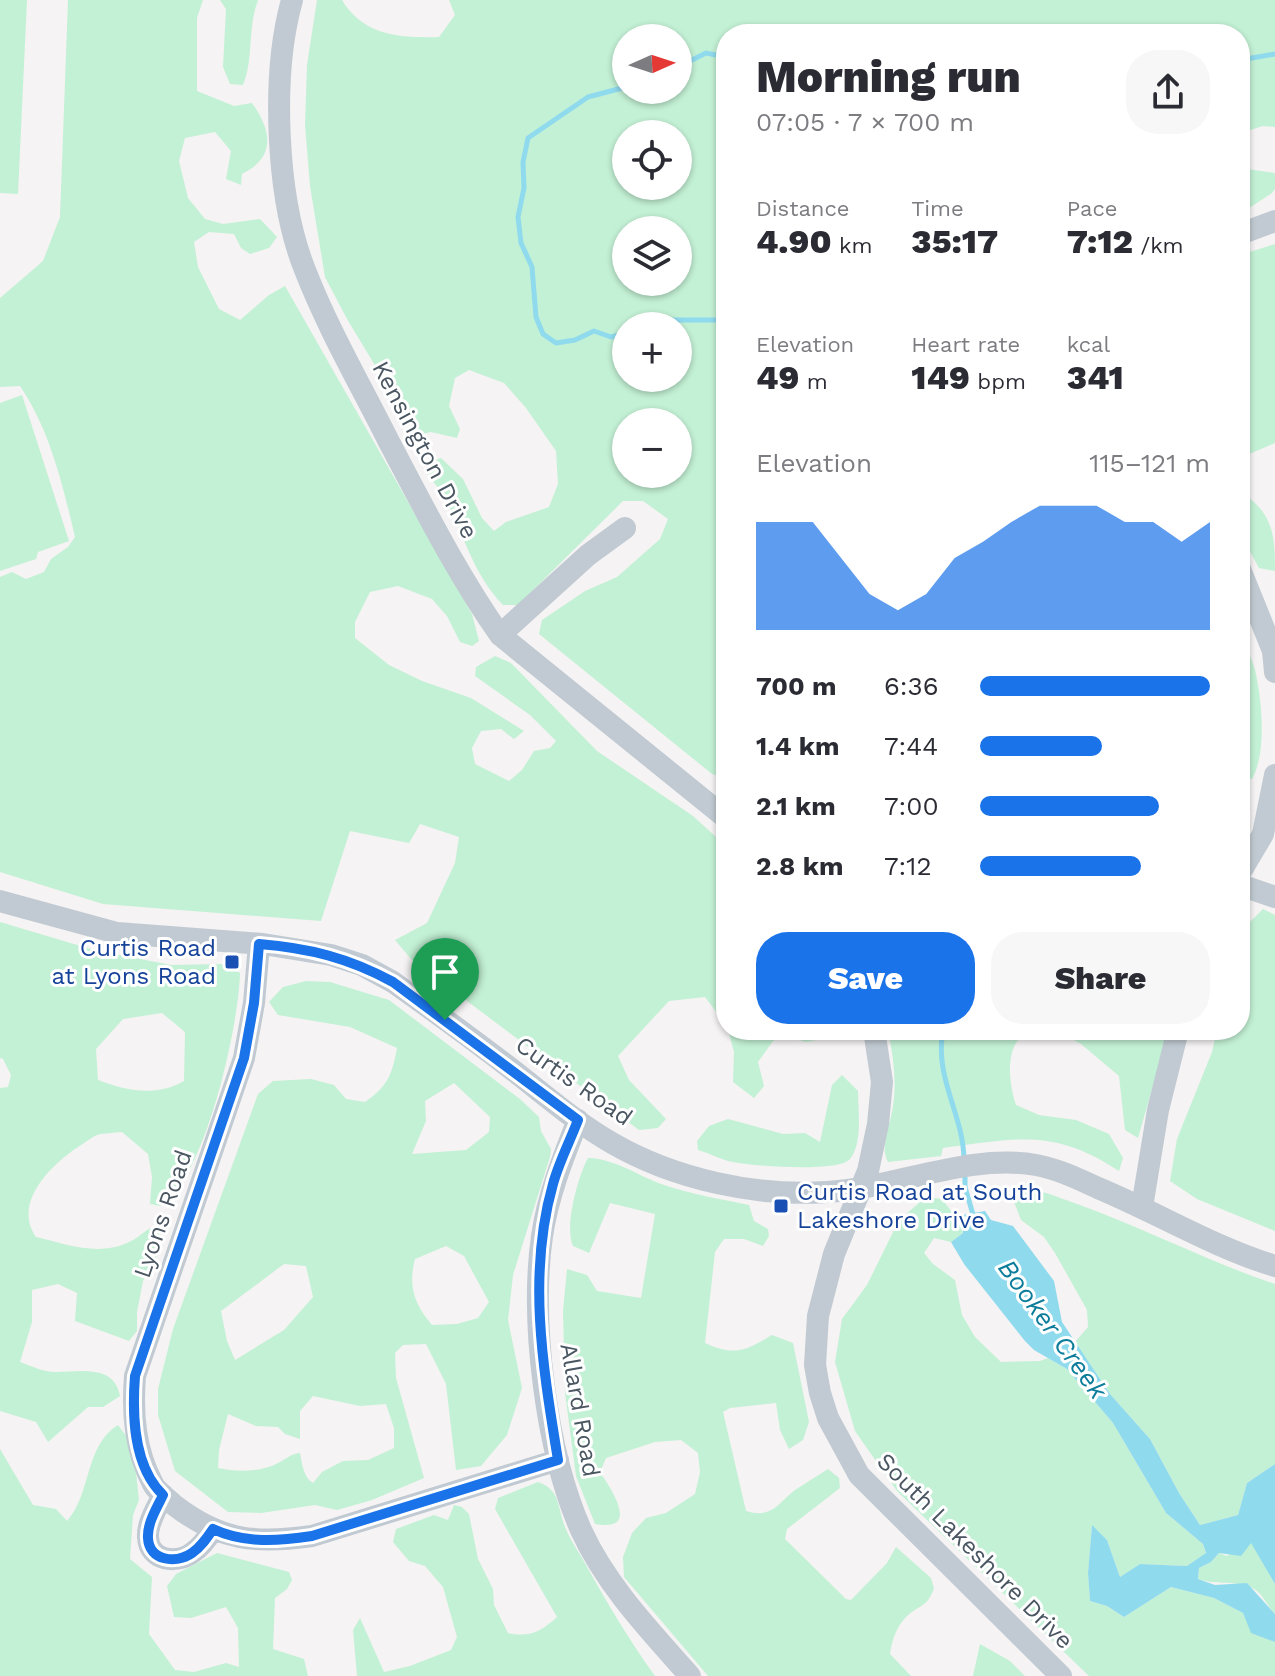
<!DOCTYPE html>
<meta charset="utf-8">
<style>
body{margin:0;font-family:"Work Sans",sans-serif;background:#f7f7f7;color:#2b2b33;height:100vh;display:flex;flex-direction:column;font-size:30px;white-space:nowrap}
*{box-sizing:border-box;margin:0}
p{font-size:26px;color:#7c7c81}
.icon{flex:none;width:44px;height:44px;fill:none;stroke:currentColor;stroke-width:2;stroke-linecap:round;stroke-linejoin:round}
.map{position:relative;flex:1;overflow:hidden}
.side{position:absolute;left:716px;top:24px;width:534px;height:1016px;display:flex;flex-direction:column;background:#fff;border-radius:32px;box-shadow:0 2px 6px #0004}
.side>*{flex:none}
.needle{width:52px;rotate:87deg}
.tools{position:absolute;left:612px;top:24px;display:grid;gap:16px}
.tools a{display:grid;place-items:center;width:80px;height:80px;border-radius:50%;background:#fff;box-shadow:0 2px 6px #0004;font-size:40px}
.pin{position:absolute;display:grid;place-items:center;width:68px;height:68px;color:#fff;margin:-82px -34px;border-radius:50% 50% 50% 0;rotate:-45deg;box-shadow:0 0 8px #0007}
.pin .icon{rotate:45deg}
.round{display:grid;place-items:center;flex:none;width:84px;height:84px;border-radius:32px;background:#f7f7f7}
.head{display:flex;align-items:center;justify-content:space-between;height:136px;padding:0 40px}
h1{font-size:44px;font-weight:800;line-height:60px}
.metrics{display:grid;grid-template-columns:repeat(3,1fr);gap:12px;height:136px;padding:8px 40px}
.metrics div{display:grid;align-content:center}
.metrics b{font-size:34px;font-weight:800}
.metrics small{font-size:22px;font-weight:400}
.metrics p{font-size:22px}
.chart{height:224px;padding:16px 40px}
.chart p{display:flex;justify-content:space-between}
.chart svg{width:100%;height:144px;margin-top:8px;fill:#1a73e8;opacity:.7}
.cta{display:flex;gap:16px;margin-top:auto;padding:16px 40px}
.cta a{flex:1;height:92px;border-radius:32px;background:#1a73e8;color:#fff;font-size:32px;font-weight:800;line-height:92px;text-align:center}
.cta a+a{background:#f7f7f7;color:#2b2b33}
ul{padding:0 40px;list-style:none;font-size:26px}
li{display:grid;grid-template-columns:128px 96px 1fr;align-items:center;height:60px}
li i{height:20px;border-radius:10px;background:#1a73e8}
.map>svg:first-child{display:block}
.green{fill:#c3f1d5;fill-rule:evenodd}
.water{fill:#90daee}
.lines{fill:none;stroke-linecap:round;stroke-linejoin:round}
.stream{stroke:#90daee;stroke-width:5}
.minor{stroke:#c1cad2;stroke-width:22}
.route-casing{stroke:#fff;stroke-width:16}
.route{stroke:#1a73e8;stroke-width:10}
.transit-dot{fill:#1a4fb4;stroke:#fff;stroke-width:3}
.labels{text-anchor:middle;stroke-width:6;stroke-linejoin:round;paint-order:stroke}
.street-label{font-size:24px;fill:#4a5661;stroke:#fff}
.transit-label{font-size:24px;fill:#164399;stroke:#fff;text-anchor:end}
.water-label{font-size:26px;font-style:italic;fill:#0c7c9b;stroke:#fff}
</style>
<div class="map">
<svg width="1275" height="1676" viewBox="0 0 1275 1676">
<rect width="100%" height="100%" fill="#f5f3f3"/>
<!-- green -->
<path class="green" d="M0 0H27L18 194 0 193Z
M68 0H203L197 18V91L234 106 252 103C272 131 276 157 242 174L241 185 226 179 231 151 215 132 185 138 179 161 188 198 205 219 223 224 260 219 277 237 269 248 250 254 241 248 234 234 209 232 194 242 198 267 219 309 240 320 269 295 285 286 472 614 479 641 472 646 460 642 447 616 432 599 398 586 370 592 355 622V638L389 665 422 681 471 698 524 731 514 739 501 729 481 731 472 748 475 764 509 781 522 770 534 751 550 748 556 741 530 715 475 676 476 667 495 656 511 663 597 751 693 816 726 846V1025L705 997 669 1001 618 1056 629 1080 666 1119 658 1128 639 1130 411 959 395 940 427 923 455 863 459 837 420 824 409 843 350 831 321 921 103 904 0 872V577L12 572 26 579 44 572 51 559 68 547 75 537C63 486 50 430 20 386L0 387V298L43 261 60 217Z
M220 0H258C247 30 254 59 243 85L230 84 223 67 226 9Z
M317 0H342C363 36 401 38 439 37L455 15 449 0H1275V127L1263 126 1244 132 1240 140V34H726V778L712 774 539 634 542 620 585 591 617 577 660 539 668 519 643 501H623L518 605H503C470 570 465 534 443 495 436 484 427 476 424 463L441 458 463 479 482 518 494 531 506 522 549 507 558 484 556 451 526 408 504 383 469 370 455 378 449 406 460 429 457 438 431 432 417 435 347 319 325 277 310 186 305 125 307 65ZM626 38H678V90H626ZM626 134H678V186H626ZM626 230H678V282H626ZM626 326H678V378H626ZM626 422H678V474H626Z
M1240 168 1275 173V189L1272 193 1240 214Z
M1275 244V443L1240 458V255Z
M22 395 69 541 38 552 36 559 0 571V403Z
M1240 491C1273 513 1275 534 1275 571L1259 568 1240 533Z
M1240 634C1245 646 1252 658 1255 670 1262 699 1267 753 1252 779L1240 776Z
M1263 909 1275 915V1231L1197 1199 1170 1181 1177 1139 1212 1052 1217 1030H1240V932Z
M0 922 94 950 171 965 224 964 240 973C239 1025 205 1180 160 1206L150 1204 152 1177 148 1154 122 1132C115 1133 104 1133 97 1135 90 1138 82 1145 75 1149 48 1168 13 1204 36 1237 66 1244 99 1257 129 1242 143 1236 144 1228 161 1225L159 1251 143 1281 137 1312V1331L129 1341 75 1321 77 1293 58 1284 32 1290V1322L20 1362C31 1366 46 1373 57 1372 81 1371 115 1365 120 1396L103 1407H88L48 1442 36 1422 0 1411V1088L8 1087 11 1075 3 1059 0 1058ZM162 1013 185 1032 184 1081C156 1097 127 1091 98 1080L96 1049 123 1019Z
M306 981 330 982 389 1000 520 1099 539 1117 541 1131 551 1149 550 1157 513 1275 508 1320 522 1388 507 1435 481 1466 456 1470 446 1384 426 1344 403 1345 395 1353 396 1378 424 1478 372 1500 337 1510 315 1505 261 1513 228 1512 175 1471 158 1415V1389L173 1329 258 1094 273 1081 311 1079 334 1085 346 1099 365 1102C388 1086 392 1075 397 1048L350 1027 278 1015 269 1002 283 987ZM454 1083 490 1117 489 1132 466 1150 412 1154 426 1121 425 1101ZM446 1246 464 1256 489 1302 478 1318 457 1324 432 1325C414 1304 408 1286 415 1259ZM284 1264 306 1266 313 1297 284 1330 235 1360 227 1341 221 1311ZM313 1396 360 1406 386 1404 394 1428V1448L368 1460 343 1461 322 1472 313 1483C303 1477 302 1463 300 1453 290 1454 285 1460 276 1464 261 1472 235 1472 218 1468L219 1450 228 1414 256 1426 278 1427 285 1434 300 1439V1411Z
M728 1030H828L826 1038 806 1042 785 1036 773 1041 758 1062 764 1086 754 1098 733 1082 734 1052Z
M888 1030H1034C1003 1037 1008 1082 1016 1105L1039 1115 1076 1120 1109 1134 1123 1158 1119 1171C1055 1129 1020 1138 949 1147L943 1148 941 1156 888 1162C879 1147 891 1123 893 1106 897 1081 893 1055 888 1030Z
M1056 1030H1169L1138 1138 1125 1130 1119 1076 1081 1044Z
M842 1075 858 1091C858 1111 863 1143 850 1159 839 1173 747 1166 728 1161 718 1158 708 1153 698 1150L697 1141 709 1126 728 1119 783 1134 805 1133 820 1142 832 1085Z
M588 1158C616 1159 638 1176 664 1185 691 1194 720 1199 749 1205L754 1221 768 1229 769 1236 763 1246 744 1239H724L715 1252 705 1343C735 1357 747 1350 772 1335L793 1343 809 1422 803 1440 789 1449 780 1430 776 1403 730 1408 723 1412 746 1511C772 1519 777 1504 795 1490 806 1483 817 1476 828 1469L839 1478 840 1488 787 1529 785 1539 846 1599 851 1600 887 1563 896 1547 931 1578 934 1588C927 1608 920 1604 907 1616 896 1627 892 1640 890 1654L911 1676H708L624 1577 623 1557 632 1533 646 1518 666 1513 695 1494 700 1472 698 1453 681 1440 655 1442 606 1458 600 1472C613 1492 640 1532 595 1524L576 1476 565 1393 563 1311 567 1269 587 1275 597 1291 641 1298 655 1214 610 1203 589 1253 573 1246C564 1227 578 1176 588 1158Z
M1015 1187C1038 1188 1059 1198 1080 1205 1146 1229 1209 1262 1275 1284V1464L1247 1483 1238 1515 1200 1525 1179 1493 1150 1439 1110 1394 1075 1342 1088 1327 1087 1310 1055 1253 1044 1237 1021 1220 1011 1194Z
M926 1197 942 1199 963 1227V1233L951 1242 934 1238 924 1253 933 1264 955 1280 962 1315 975 1337 1001 1362 1040 1361 1048 1358 1067 1369 1113 1423 1166 1513 1203 1544 1206 1554 1187 1566 1140 1564 1120 1577 1107 1540 1092 1526 1088 1573 1090 1601 1107 1606 1124 1617 1171 1587 1214 1598 1243 1613 1252 1633 1275 1642V1676H1089L897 1491 855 1431 835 1362 842 1319 867 1285 899 1220Z
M118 1425 133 1445 139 1500 133 1515 130 1559 152 1577 149 1634 175 1670 194 1672 226 1663 239 1667 238 1628 226 1607 191 1618 174 1617 167 1586 176 1574 217 1553 289 1572 292 1580 287 1589 275 1598 273 1649 304 1659 308 1676H0V1449L33 1505 56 1509 67 1521C92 1493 84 1446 118 1425Z
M538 1482C561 1490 557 1507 565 1527 570 1540 579 1552 586 1565 607 1603 629 1640 655 1676H357L353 1630 360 1618 384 1672 410 1666 451 1650 457 1637 443 1587 425 1566 409 1561 393 1542 396 1529 434 1515 448 1520 454 1505 462 1507 469 1514 478 1559 493 1589 494 1605 508 1633C529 1638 542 1631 557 1617L495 1509 498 1498Z
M1251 1542 1275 1584V1614C1268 1607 1263 1594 1254 1589 1235 1579 1219 1586 1198 1579L1199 1568 1211 1562 1219 1553 1227 1556Z
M980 1644 1010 1661 1025 1676H973Z"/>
<!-- water -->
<path class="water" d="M985 1211 991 1220 1013 1226 1054 1281 1062 1322 1110 1394 1150 1439 1179 1493 1200 1525 1238 1515 1247 1483 1275 1464V1584L1251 1543 1241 1556 1219 1553 1211 1562 1199 1568 1198 1579 1215 1585 1247 1583 1275 1614V1642L1251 1633 1243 1613 1214 1598 1171 1587 1124 1617 1107 1606 1090 1601 1088 1573 1092 1525 1107 1540 1120 1577 1140 1564 1187 1566 1206 1553 1203 1544 1166 1513 1113 1423 1067 1369 1034 1350 1025 1341 964 1264 951 1242 963 1233 962 1215Z"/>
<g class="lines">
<!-- stream -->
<path class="stream" d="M1014 34H1022
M1240 60 1275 54
M678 67 706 53 726 57
M626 87 588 97 528 138 523 162 524 188 518 217 521 243 532 267 536 317 543 334 556 343 575 340 594 331 611 337 626 333
M639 326 659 320H726
M943 1030C934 1078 963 1113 964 1159
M965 1173V1187L974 1218"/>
<!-- minor -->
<path class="minor" d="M292 0C271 75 276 198 305 270 328 329 360 384 388 440 423 506 457 574 500 635L726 818
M1240 234 1275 221
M1240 569 1273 651 1275 672
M500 635 588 555 625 528
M1240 873 1263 834 1275 775
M1240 885 1275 897
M0 901 117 933 263 944 331 955 362 965 393 982C434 1011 475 1041 514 1071 546 1096 577 1123 612 1143 674 1179 756 1197 827 1192 895 1188 969 1153 1036 1165 1058 1169 1078 1179 1098 1188 1158 1213 1213 1247 1275 1266
M259 944 254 1003 244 1058 135 1376C132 1414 135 1450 153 1484 157 1492 167 1498 174 1505 221 1541 255 1544 312 1536L558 1460
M874 1030 882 1082 878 1124 868 1171 834 1254 818 1316 815 1365 820 1393 828 1418 859 1475 1061 1676
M578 1120C563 1158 548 1195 542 1236 530 1322 546 1451 581 1530 606 1585 650 1631 690 1676
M1142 1207 1158 1110 1178 1030
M163 1495C157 1508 147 1523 148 1537 149 1561 176 1564 192 1553 201 1547 207 1539 213 1529"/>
</g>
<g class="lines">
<!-- route casing -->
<g class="route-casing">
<path id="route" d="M259 944C309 948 349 958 393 982L578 1120C570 1141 559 1162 553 1184 527 1275 543 1368 558 1460L312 1536C279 1541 245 1544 213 1529 207 1538 201 1547 192 1553 176 1564 149 1561 148 1538 147 1523 157 1508 163 1495 133 1466 132 1415 135 1376L244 1058 254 1003Z"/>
</g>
<!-- route -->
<use href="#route" class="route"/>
</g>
<!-- markers -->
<g class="transit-dot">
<rect x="224" y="954" width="16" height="16" rx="4"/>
<rect x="773" y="1198" width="16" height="16" rx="4"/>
</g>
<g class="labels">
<!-- street labels -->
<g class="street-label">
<text transform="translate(425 450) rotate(62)" y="8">Kensington Drive</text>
<text transform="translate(574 1081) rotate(35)" y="8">Curtis Road</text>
<text transform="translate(163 1214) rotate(-71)" y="8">Lyons Road</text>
<text transform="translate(580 1410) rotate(80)" y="8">Allard Road</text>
<text transform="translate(975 1551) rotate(45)" y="8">South Lakeshore Drive</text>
</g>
<!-- transit labels -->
<g class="transit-label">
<text x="216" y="956">Curtis Road<tspan x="216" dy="28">at Lyons Road</tspan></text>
<text x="797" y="1200" text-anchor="start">Curtis Road at South<tspan x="797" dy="28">Lakeshore Drive</tspan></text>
</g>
<!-- water labels -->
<g class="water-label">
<text transform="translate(1053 1329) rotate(54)" y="9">Booker Creek</text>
</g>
</g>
</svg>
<div class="tools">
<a><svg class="needle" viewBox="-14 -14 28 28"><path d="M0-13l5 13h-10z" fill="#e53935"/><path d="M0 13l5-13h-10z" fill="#7c7c81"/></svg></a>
<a><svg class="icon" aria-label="locate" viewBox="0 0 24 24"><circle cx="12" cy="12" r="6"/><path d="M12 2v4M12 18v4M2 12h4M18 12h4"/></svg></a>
<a><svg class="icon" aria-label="layers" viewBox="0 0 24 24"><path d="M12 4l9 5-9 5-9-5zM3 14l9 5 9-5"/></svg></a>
<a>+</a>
<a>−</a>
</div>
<div class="pin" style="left:445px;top:1020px;background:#1e9e55"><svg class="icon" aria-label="arrive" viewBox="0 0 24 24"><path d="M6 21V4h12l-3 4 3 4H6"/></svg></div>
<section class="side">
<div class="head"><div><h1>Morning run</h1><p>07:05 · 7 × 700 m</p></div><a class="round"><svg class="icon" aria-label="share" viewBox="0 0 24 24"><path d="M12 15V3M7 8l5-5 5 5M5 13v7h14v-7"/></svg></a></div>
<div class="metrics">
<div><p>Distance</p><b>4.90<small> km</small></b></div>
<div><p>Time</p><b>35:17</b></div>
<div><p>Pace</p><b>7:12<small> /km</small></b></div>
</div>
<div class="metrics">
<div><p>Elevation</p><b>49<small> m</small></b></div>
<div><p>Heart rate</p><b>149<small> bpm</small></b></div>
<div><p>kcal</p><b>341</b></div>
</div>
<div class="chart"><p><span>Elevation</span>115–121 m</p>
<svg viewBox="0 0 160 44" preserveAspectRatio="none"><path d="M0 44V11L10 11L20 11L30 22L40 33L50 38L60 33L70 22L80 17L90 11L100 6L110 6L120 6L130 11L140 11L150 17L160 11V44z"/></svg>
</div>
<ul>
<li><b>700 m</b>6:36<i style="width:100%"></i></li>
<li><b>1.4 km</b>7:44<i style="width:53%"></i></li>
<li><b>2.1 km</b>7:00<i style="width:78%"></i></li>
<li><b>2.8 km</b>7:12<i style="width:70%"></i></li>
</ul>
<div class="cta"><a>Save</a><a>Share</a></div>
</section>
</div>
